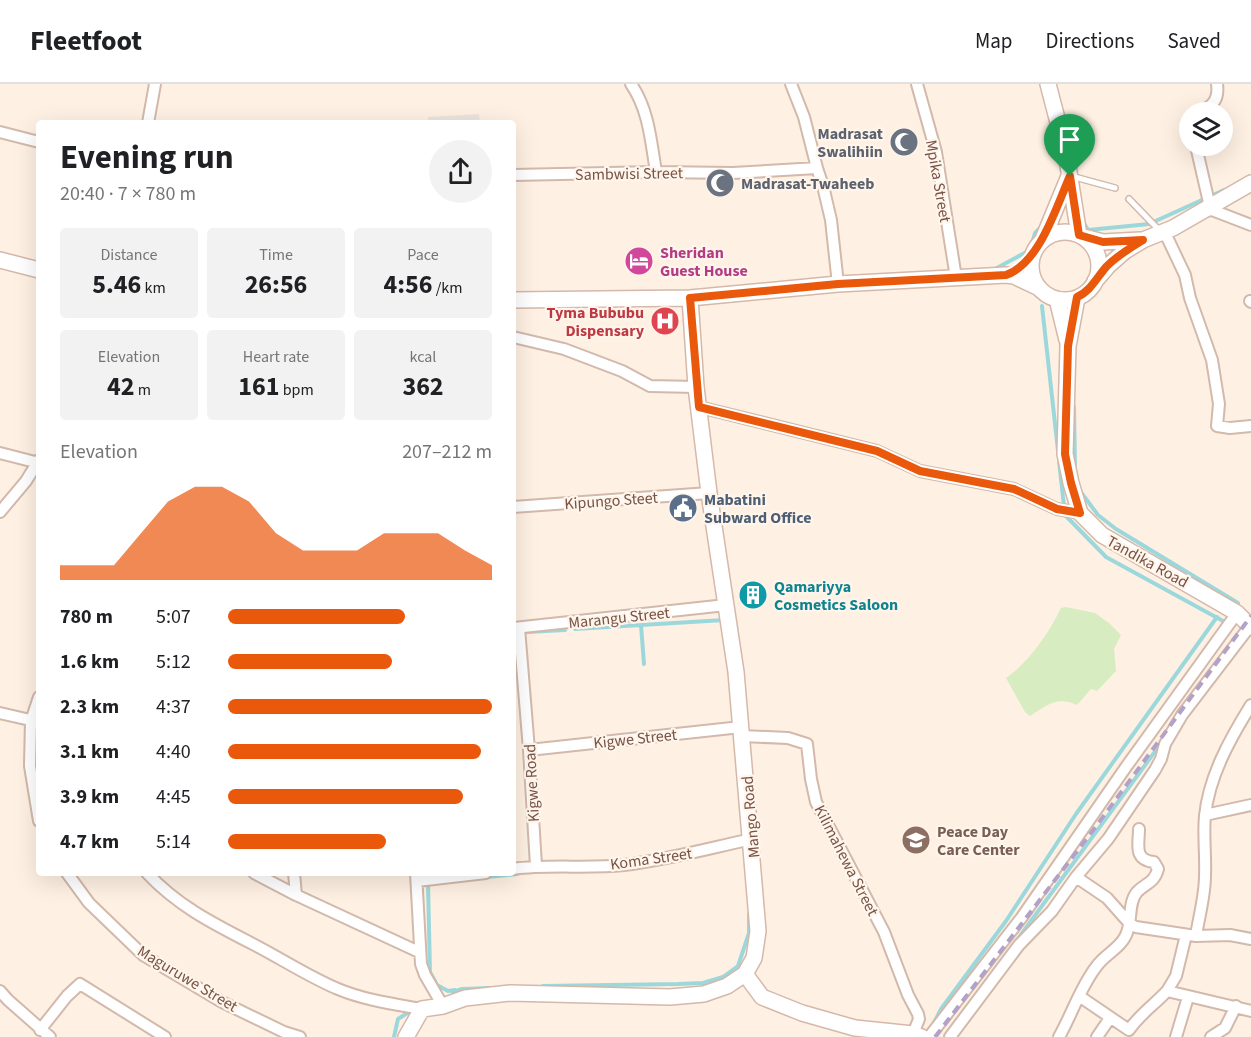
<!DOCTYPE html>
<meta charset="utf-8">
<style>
body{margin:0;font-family:"Source Sans 3",sans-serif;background:#f2f2f2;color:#202124;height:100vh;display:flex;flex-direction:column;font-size:22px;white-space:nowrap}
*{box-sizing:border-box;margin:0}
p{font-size:20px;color:#757577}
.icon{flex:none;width:33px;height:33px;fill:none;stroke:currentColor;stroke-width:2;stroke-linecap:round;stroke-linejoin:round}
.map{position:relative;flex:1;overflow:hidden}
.sheet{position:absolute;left:36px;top:36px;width:480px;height:756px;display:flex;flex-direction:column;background:#fff;border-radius:6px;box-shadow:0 6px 24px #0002}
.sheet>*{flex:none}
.fabs{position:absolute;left:1179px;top:18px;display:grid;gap:12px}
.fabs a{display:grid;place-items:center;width:54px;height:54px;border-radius:50%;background:#fff;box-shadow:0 6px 24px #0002;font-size:30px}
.pin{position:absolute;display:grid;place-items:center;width:51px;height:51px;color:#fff;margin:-62px -26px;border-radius:50% 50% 50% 0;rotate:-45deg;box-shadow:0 0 6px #0007}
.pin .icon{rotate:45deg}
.round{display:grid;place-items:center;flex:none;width:63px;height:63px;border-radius:32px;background:#f2f2f2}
.overview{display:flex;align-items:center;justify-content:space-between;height:102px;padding:0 24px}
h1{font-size:33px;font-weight:700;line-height:45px}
.stats{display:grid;grid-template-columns:repeat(3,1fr);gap:9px;height:102px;padding:6px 24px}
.stats div{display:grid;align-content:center;border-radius:6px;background:#f2f2f2;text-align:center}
.stats b{font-size:26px;font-weight:700}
.stats small{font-size:16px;font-weight:400}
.stats p{font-size:16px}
.chart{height:168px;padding:12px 24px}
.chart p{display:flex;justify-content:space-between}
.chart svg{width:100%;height:108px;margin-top:6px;fill:#ea580c;opacity:.7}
ul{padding:0 24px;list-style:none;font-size:20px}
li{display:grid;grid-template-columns:96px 72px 1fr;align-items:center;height:45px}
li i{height:15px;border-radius:8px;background:#ea580c}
header{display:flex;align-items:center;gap:36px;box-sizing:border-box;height:84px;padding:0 30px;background:#fff;border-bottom:2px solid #e0e0e0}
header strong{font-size:28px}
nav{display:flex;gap:33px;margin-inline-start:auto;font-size:21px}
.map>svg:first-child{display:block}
.industrial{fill:#ede4de}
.green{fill:#d7ecc1}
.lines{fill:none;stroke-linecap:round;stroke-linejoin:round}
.stream{stroke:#9cd8db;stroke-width:4}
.lane-casing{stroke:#d2b9ab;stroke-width:8}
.street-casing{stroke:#d2b9ab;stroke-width:14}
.secondary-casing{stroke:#d5b8a9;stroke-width:18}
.lane{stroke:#fff;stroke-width:5}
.street{stroke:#fff;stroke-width:10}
.secondary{stroke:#fff;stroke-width:15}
.rail{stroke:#b2a1c8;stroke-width:4;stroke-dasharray:9 6;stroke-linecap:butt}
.route-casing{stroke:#fff;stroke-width:12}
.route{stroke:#ea580c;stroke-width:8}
.labels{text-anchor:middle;stroke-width:4.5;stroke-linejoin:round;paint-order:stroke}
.worship-label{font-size:16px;font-weight:bold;fill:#5b616d;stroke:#fff5eb;text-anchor:end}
.street-label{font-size:16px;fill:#775347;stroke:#fff5eb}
.hotel-label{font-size:16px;font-weight:bold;fill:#b23c85;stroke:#fff5eb;text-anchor:start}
.health-label{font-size:16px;font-weight:bold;fill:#be3a42;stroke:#fff5eb;text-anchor:end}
.service-label{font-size:16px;font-weight:bold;fill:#4e5e75;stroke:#fff5eb;text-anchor:start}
.culture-label{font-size:16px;font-weight:bold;fill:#0d838f;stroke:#fff5eb;text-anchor:start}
.education-label{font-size:16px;font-weight:bold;fill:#785e54;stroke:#fff5eb;text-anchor:start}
</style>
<header>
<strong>Fleetfoot</strong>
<nav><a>Map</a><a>Directions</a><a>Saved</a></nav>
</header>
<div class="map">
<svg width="1251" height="953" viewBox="0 0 1251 953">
<rect width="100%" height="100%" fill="#fef1e3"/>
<!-- industrial -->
<path class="industrial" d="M479 30 480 39H428V33Z"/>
<!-- green -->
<path class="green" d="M1066 523 1095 529 1109 539 1121 551 1114 565 1116 587 1097 607 1091 605 1077 621C1056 612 1048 621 1030 632L1025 628 1006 594C1029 578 1049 549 1061 524Z"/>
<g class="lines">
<!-- stream -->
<path class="stream" d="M1082 136 1088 146 1149 140 1224 106
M995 185 1030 166 1035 149 1042 142
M1042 222 1058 367
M1074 323 1075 382
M1059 377 1065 431 1106 473 1223 537
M1080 407 1098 431 1116 445 1238 519
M641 541 644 580
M575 545 724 536
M527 548 565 546
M486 793 517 790
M428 799 430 888 437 901 448 907 455 906
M1014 860 1162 658
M543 902 678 900 703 899 723 893 738 882 749 849V830
M453 908 462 905 491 904
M933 941 941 925 1006 837 1076 730 1217 533
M394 953 398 935 409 928"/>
<!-- lane casing -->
<g class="lane-casing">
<path id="lane" d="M1071 92 1115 104
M1129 115 1159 146"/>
</g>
<!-- street casing -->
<g class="street-casing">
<path id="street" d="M631 0C649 26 651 58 656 88
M791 0 804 33 817 84 823 102 831 136 838 200
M917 0 936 68 956 194
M1202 28C1214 20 1219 15 1217 0
M148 39 155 0
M0 48 39 58
M1196 62 1210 123
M513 91 656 88 733 89 817 84
M1204 127 1212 126 1251 141
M1161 149 1166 151 1185 191 1190 214 1212 276 1219 320 1217 342 1230 344 1251 342
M1250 217 1251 218
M513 253 564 265 622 287 650 302 696 303
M699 323 877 367 920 387 1014 405 1057 425 1080 429
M0 369 39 379
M513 423 709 409
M0 428 26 397 39 376
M514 544 726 521
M519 544 529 666 536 782
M39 613 31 637 30 682 39 737
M0 629 39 638
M742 652 788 654 807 660 811 695 816 718 884 848 908 911 918 930 919 935 913 950
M529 666 741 643
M1205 731 1251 721
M513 785C550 780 587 785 624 781 667 776 710 764 752 755
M67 789 89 819 143 871 222 918 284 948 300 953
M147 789C177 821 210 838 249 858 279 873 307 892 338 905 364 916 394 920 422 925
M254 789 296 811 419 868
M294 789 296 811
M416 789 421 880 425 891 443 922
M1076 793 1107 814 1130 840 1136 843 1196 852 1230 851 1251 855
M417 797 486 789
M1186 851 1176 892 1167 907 1251 927
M1196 852C1199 832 1205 812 1205 792 1206 772 1203 752 1205 732 1209 692 1230 655 1251 621
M0 907 8 916 50 953
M1079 912 1129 946C1140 930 1154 921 1167 907
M40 946 67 912 80 900 165 953
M929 953 1022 833 1126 683 1237 529
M950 953 1019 861 1052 827 1076 793 1108 755 1155 686 1161 675 1165 660 1182 631 1250 542
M1059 953C1072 930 1080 904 1096 883 1104 871 1119 865 1125 853 1133 840 1127 820 1137 808 1145 799 1154 800 1158 785L1154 778C1133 776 1139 760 1139 745
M1097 953 1110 934
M1176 953 1188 913
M1211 953 1225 944 1236 922"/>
</g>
<!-- secondary casing -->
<g class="secondary-casing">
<path id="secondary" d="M1048 0 1066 69 1079 151
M1031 182a34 34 0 1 1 68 0a34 34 0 1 1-68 0Z
M1084 153 1103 158 1140 156
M1043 155 1069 92
M0 176 39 186
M1095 197 1108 182 1125 167 1143 156 1173 144 1251 99
M1077 214 1068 262 1065 370 1071 399 1080 429 1102 451 1237 529 1251 543
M1057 215 1067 256
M513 216 690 214 838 200 1006 191 1014 192 1039 204
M745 890 762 913 802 929 855 944 913 950 922 953
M406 953 422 925 443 922 465 914 510 909 670 913 704 910 727 902 745 890 754 874 758 847 736 588 709 409 696 303 690 214"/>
</g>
<!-- lane -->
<use href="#lane" class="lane"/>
<!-- street -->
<use href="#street" class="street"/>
<!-- secondary -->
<use href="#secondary" class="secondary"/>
<!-- rail -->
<path class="rail" d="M935 953 1094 745 1251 532"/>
</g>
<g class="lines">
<!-- route casing -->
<g class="route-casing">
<path id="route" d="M1070 92 1079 151 1103 158 1143 156C1130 164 1118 171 1107 182 1097 193 1091 207 1077 213L1068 262 1065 370 1071 399 1080 429 1057 425 1014 405 920 387 877 367 699 323 690 214 838 200 1006 191C1040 179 1056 123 1070 92Z"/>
</g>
<!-- route -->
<use href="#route" class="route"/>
</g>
<!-- icons -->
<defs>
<g id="mosque-disc" transform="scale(1.5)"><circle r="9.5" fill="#6b7280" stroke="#fff5eb"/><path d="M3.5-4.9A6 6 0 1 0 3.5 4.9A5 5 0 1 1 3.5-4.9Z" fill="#fff"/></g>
<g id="hotel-disc" transform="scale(1.5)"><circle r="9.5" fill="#d1479c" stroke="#fff5eb"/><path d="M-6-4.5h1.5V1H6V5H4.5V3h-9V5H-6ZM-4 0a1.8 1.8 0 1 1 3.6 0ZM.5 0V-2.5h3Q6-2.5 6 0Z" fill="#fff"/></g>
<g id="hospital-disc" transform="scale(1.5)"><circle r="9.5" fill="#e0444e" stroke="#fff5eb"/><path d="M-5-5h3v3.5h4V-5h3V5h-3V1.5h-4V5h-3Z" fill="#fff"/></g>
<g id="civic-disc" transform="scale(1.5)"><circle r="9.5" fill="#5c6f8a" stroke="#fff5eb"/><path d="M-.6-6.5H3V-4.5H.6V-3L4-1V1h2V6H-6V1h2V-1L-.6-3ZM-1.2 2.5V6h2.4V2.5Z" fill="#fff"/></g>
<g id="building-disc" transform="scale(1.5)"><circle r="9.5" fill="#0f9aa8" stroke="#fff5eb"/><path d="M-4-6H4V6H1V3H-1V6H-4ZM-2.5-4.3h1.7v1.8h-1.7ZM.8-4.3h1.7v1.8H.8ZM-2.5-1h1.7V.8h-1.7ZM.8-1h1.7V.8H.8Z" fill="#fff"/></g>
<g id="school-disc" transform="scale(1.5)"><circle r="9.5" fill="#8d6e63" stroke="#fff5eb"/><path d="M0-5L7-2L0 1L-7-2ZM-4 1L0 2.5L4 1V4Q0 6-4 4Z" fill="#fff"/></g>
</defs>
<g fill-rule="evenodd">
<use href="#mosque-disc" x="904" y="58"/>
<use href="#mosque-disc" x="720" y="99"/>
<use href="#hotel-disc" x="639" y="177"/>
<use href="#hospital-disc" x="665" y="237"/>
<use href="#civic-disc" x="683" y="424"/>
<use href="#building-disc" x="753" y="511"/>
<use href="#school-disc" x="916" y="756"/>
</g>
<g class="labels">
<!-- worship labels -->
<g class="worship-label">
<text x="883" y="55">Madrasat<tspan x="883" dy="18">Swalihiin</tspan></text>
<text x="741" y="105" text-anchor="start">Madrasat-Twaheeb</text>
</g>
<!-- street labels -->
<g class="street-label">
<text transform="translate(629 89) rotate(-1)" y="6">Sambwisi Street</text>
<text transform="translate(939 97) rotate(80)" y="6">Mpika Street</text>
<text transform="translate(611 416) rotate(-4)" y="6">Kipungo Steet</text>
<text transform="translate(1148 477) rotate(29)" y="6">Tandika Road</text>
<text transform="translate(619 533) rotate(-6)" y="6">Marangu Street</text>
<text transform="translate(635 654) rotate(-6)" y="6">Kigwe Street</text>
<text transform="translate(531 699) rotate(-93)" y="6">Kigwe Road</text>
<text transform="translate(750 733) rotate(-95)" y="6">Mango Road</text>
<text transform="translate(651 774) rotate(-8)" y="6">Koma Street</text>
<text transform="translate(847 776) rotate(63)" y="6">Kilimahewa Street</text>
<text transform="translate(188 894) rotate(31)" y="6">Maguruwe Street</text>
</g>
<!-- hotel labels -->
<g class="hotel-label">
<text x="660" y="174">Sheridan<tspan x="660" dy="18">Guest House</tspan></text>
</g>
<!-- health labels -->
<g class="health-label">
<text x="644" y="234">Tyma Bububu<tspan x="644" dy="18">Dispensary</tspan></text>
</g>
<!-- service labels -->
<g class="service-label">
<text x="704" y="421">Mabatini<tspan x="704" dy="18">Subward Office</tspan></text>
</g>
<!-- culture labels -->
<g class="culture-label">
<text x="774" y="508">Qamariyya<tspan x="774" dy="18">Cosmetics Saloon</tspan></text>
</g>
<!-- education labels -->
<g class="education-label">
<text x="937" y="753">Peace Day<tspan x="937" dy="18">Care Center</tspan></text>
</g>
</g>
</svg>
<div class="fabs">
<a><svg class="icon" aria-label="layers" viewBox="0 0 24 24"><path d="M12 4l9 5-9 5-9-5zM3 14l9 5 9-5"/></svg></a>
</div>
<div class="pin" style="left:1070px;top:92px;background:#1e9e55"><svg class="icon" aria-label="arrive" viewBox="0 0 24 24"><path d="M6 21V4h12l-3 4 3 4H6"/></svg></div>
<section class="sheet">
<div class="overview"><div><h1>Evening run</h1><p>20:40 · 7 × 780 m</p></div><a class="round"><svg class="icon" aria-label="share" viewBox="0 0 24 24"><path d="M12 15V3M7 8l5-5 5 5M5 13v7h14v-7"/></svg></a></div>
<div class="stats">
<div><p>Distance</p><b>5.46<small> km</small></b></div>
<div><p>Time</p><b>26:56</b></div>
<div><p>Pace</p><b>4:56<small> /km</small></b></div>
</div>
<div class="stats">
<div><p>Elevation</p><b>42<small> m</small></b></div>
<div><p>Heart rate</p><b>161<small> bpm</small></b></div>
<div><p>kcal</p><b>362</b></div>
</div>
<div class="chart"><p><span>Elevation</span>207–212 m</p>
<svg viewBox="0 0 160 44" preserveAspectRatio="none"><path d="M0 44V38L10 38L20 38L30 25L40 12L50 6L60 6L70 12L80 25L90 32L100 32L110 32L120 25L130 25L140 25L150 32L160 38V44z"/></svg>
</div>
<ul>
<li><b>780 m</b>5:07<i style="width:67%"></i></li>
<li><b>1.6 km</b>5:12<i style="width:62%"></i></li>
<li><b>2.3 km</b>4:37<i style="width:100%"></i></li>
<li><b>3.1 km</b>4:40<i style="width:96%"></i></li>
<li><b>3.9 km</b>4:45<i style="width:89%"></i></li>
<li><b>4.7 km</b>5:14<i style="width:60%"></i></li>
</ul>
</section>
</div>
